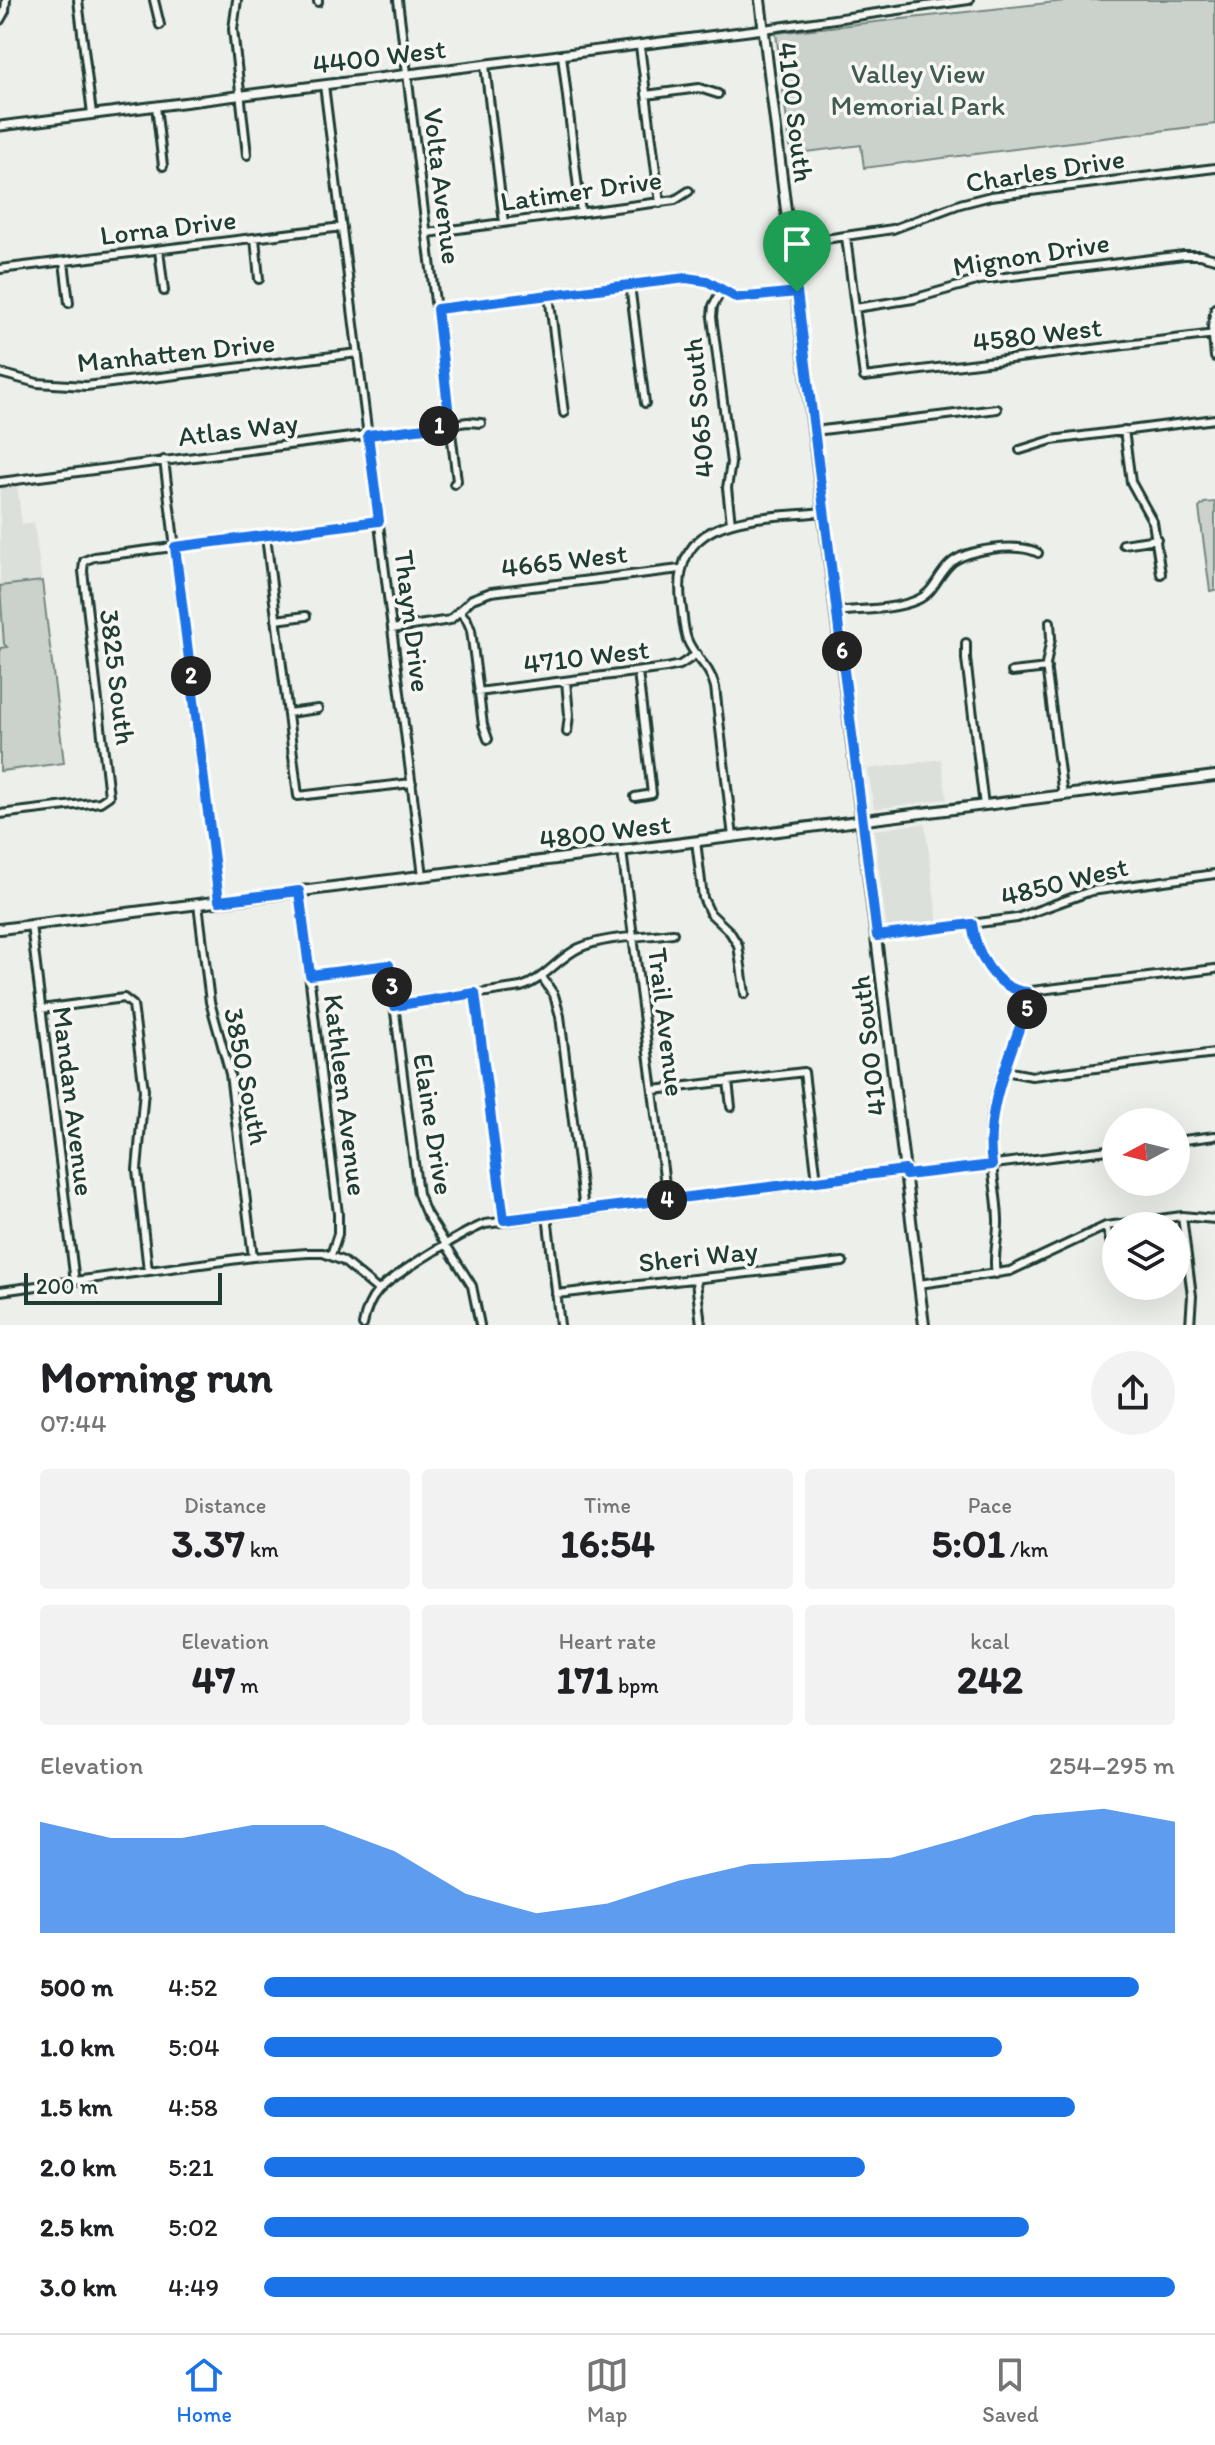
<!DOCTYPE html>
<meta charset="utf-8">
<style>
body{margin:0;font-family:Itim,sans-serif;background:#f2f2f2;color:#202124;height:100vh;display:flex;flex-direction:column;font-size:30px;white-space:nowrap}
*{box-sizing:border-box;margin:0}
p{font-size:26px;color:#757577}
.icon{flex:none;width:44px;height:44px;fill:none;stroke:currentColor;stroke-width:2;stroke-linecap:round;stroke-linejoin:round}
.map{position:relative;height:1325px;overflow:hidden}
.details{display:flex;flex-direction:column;background:#fff;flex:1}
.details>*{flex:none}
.needle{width:52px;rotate:263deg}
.buttons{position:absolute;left:1102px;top:1108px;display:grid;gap:16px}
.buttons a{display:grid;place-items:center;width:88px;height:88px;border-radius:50%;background:#fff;box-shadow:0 8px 32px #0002;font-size:40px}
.scale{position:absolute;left:24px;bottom:20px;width:198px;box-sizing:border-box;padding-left:8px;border:4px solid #1f3d34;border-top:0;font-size:22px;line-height:28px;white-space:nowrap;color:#1f3d34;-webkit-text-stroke:6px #f6f6f2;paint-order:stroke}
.pin{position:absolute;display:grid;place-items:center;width:68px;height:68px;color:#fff;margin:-82px -34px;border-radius:50% 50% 50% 0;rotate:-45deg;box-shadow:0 0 8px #0007}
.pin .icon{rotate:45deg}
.km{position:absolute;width:40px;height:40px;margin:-20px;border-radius:50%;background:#222;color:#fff;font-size:22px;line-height:40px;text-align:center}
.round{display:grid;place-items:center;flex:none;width:84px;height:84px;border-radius:42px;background:#f2f2f2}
.headline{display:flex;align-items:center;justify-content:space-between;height:136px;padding:0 40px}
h1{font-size:44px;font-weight:700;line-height:60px}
.metrics{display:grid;grid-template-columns:repeat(3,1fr);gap:12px;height:136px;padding:8px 40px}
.metrics div{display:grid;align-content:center;border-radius:8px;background:#f2f2f2;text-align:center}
.metrics b{font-size:40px;font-weight:700}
.metrics small{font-size:22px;font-weight:400}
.metrics p{font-size:22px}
.chart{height:224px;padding:16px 40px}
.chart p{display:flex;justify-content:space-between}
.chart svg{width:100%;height:144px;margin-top:8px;fill:#1a73e8;opacity:.7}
ul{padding:0 40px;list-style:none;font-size:26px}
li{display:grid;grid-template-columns:128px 96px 1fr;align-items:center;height:60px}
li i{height:20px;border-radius:10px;background:#1a73e8}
.dock{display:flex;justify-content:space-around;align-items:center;height:112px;border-top:2px solid #e0e0e0;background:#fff;font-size:22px;color:#757577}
.dock a{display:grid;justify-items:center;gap:4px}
.dock .active{color:#1a73e8}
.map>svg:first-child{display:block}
.built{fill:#dce0db}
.green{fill:#cbd2cc;stroke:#758880;stroke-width:2}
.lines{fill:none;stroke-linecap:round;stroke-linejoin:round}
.minor-casing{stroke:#1f3d34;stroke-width:12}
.tertiary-casing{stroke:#1f3d34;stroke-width:13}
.secondary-casing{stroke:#1f3d34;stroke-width:14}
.minor{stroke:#f6f6f2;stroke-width:6}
.tertiary{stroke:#f6f6f2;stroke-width:7}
.secondary{stroke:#f6f6f2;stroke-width:8}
.route-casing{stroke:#fff;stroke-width:16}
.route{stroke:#1a73e8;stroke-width:10}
.labels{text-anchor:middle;stroke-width:7;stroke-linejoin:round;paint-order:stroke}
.street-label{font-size:28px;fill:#1f3d34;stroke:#f6f6f2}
.park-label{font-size:28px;fill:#415b52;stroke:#f6f6f2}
</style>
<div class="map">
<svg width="1215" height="1325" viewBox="0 0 1215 1325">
<rect width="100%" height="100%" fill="#edefea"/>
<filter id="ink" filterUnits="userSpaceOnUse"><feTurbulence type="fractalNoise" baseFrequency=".0125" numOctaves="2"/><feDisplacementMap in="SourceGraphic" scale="16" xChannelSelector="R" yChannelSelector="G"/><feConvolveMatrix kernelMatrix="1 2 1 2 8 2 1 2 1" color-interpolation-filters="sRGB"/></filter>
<g filter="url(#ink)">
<!-- built -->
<path class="built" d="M17 485 22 524 34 522 65 764 0 773V488Z
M941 759 947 799 874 809 868 769Z
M925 823 938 924 887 931 874 830Z"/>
<!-- green -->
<path class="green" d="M1074 0H1215V124L864 168 861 145 791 154 776 33Z
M1215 502V590L1210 591 1199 508 1204 503Z
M42 581 64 763 0 771V648L7 647 4 644 0 586Z"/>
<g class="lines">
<!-- minor casing -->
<g class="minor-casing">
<path id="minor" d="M78 0 92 114
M154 0 160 25
M237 0 233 29 247 155
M398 0 457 481 454 484
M318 2V0
M0 20 5 11 6 0
M764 29 969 0
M640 46 660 203
M562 55 581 213
M485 65 504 223
M324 85 423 876
M646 95 699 88 718 94
M156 106 163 166
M428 233 675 200 689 191
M846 237 864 377 1215 334
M255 238 259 279
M791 244 893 229 960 204 991 196 1215 168
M159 250 164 291
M64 262 69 303
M0 269 342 227
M630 285 645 403
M721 291 713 306 712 317 731 463 727 488 731 523
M549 295 564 413
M855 308 913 299 980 280 1184 255H1200L1215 259
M1215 308 1212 327 1215 357
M437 309 686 278 707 281 737 298 797 292
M0 373 37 383 86 386 358 353
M1124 430 1131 482 1153 522 1161 574
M814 431 997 409
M1020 450 1052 440 1215 419
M164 460 219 901
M0 482 468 422 481 423
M266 536 298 796 412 783
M1123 544 1157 539
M459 611 467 620 471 630 483 725 488 739
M837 612C862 609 894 610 917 600 934 593 937 576 950 564 965 549 1020 542 1038 553
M276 620 306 616
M1050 622 1051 638 1046 665 1063 796
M392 629 450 620 472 599 491 592 680 569
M966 643V659L984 806
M1012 672 1047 668
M566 681 569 715 567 732
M478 692 666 668 680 665 697 654
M288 713 318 709
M635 797 652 794 638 672
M0 814 100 802 109 796 83 571 84 561 94 557 379 521
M733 837 715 687C709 664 694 658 687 639 683 628 683 614 681 602 670 511 760 519 824 512
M696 841 703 898 710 913 730 932 738 945 745 994
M622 851 667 1200
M299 891 338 1214V1234L331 1255
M198 904 210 1002 230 1074 253 1257
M972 924C976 952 993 985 1023 992L1215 969
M31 925 75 1282
M877 936 1017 918 1091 891 1215 874
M310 975 389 965 418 1194 426 1213 472 1286 480 1325
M542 977 554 995 560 1016 584 1210
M475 993 504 1220
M394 1006 521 987C544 980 558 958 579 948 606 936 643 937 673 933
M41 1009 124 998 133 1005 144 1090 137 1170 148 1271
M1005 1071 1032 1076 1215 1053
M728 1081 731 1107
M654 1090 804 1072 817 1181
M1176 1141 1215 1136
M906 1175 1116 1149
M547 1215 560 1325
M1182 1216 1192 1296 1190 1325
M1106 1226 1113 1251
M996 1274C992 1255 999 1238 998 1219 997 1190 989 1161 990 1132 991 1092 1014 1044 1027 1006V992
M696 1281 701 1325
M919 1284 1010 1271 1106 1226 1182 1216 1215 1219
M0 1291 253 1257 308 1253H323L343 1261 378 1290
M556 1294C652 1283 748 1274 843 1262
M363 1325C365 1313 370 1300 378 1291 394 1274 463 1232 485 1224L905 1170"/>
</g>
<!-- tertiary casing -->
<g class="tertiary-casing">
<path id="tertiary" d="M0 126 764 29"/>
</g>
<!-- secondary casing -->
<g class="secondary-casing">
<path id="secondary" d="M760 0 924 1325
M0 929 1215 776"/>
</g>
<!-- minor -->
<use href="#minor" class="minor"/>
<!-- tertiary -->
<use href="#tertiary" class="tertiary"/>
<!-- secondary -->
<use href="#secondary" class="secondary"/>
</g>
</g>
<g class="lines" filter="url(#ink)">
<!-- route casing -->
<g class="route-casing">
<path id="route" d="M686 278 707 281 737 298 797 292 877 936 972 924C976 954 995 989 1027 992V1006C1010 1058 984 1109 992 1165L906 1175 905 1170 504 1220 475 993 394 1006 389 965 310 975 299 891 219 901 175 547 379 521 368 435 450 425 437 309Z"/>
</g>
<!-- route -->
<use href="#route" class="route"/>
</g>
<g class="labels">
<!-- street labels -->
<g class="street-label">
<text transform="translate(379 56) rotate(-7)" y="10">4400 West</text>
<text transform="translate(796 112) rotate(83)" y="10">4100 South</text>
<text transform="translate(1045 170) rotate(-9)" y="10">Charles Drive</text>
<text transform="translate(443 186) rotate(83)" y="10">Volta Avenue</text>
<text transform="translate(581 190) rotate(-8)" y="10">Latimer Drive</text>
<text transform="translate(168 227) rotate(-7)" y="10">Lorna Drive</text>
<text transform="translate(1031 254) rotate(-9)" y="10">Mignon Drive</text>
<text transform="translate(1037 334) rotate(-7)" y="10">4580 West</text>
<text transform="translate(176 352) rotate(-6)" y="10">Manhatten Drive</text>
<text transform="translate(698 408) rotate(-95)" y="10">4065 South</text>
<text transform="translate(238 429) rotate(-7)" y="10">Atlas Way</text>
<text transform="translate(564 560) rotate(-7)" y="10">4665 West</text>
<text transform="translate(413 621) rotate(83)" y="10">Thayn Drive</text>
<text transform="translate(586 656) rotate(-7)" y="10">4710 West</text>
<text transform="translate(118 677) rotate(83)" y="10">3825 South</text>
<text transform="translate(605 831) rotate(-7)" y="10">4800 West</text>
<text transform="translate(1064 881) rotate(-14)" y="10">4850 West</text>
<text transform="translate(667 1022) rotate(83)" y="10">Trail Avenue</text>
<text transform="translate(868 1046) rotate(-97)" y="10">4100 South</text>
<text transform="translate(247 1076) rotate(79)" y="10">3850 South</text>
<text transform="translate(346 1095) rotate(83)" y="10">Kathleen Avenue</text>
<text transform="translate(74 1101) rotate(83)" y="10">Mandan Avenue</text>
<text transform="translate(434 1124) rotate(81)" y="10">Elaine Drive</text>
<text transform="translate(698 1256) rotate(-6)" y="10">Sheri Way</text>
</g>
<!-- park labels -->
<g class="park-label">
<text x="918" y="83">Valley View<tspan x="918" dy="32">Memorial Park</tspan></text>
</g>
</g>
</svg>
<div class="buttons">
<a><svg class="needle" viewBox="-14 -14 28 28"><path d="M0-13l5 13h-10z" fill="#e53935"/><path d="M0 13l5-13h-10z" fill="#757577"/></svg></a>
<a><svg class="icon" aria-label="layers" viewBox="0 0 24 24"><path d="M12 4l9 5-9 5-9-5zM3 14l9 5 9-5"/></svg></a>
</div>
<div class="scale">200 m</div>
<div class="pin" style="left:797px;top:292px;background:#1e9e55"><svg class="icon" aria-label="arrive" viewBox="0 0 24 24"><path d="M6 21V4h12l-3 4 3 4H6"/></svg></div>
<b class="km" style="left:439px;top:426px">1</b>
<b class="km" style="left:191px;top:676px">2</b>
<b class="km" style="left:392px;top:987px">3</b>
<b class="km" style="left:667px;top:1200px">4</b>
<b class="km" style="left:1027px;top:1009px">5</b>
<b class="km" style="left:842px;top:651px">6</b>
</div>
<section class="details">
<div class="headline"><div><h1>Morning run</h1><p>07:44</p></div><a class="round"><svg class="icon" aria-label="share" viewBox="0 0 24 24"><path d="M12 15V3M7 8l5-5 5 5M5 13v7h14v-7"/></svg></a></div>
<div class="metrics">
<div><p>Distance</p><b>3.37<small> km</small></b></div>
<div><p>Time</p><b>16:54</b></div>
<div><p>Pace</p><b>5:01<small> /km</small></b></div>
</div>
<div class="metrics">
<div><p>Elevation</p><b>47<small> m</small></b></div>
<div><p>Heart rate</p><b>171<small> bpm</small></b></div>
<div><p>kcal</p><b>242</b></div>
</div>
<div class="chart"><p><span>Elevation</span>254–295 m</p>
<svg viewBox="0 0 160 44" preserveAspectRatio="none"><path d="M0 44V10L10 15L20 15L30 11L40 11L50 19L60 32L70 38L80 35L90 28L100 23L110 22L120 21L130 15L140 8L150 6L160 10V44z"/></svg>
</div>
<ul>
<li><b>500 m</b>4:52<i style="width:96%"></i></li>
<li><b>1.0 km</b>5:04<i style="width:81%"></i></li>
<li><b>1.5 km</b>4:58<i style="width:89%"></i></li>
<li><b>2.0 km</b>5:21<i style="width:66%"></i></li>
<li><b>2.5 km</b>5:02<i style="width:84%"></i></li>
<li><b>3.0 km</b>4:49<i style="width:100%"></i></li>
</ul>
</section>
<nav class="dock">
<a class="active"><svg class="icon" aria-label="home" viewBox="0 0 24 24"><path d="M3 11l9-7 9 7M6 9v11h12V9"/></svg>Home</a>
<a><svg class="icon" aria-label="map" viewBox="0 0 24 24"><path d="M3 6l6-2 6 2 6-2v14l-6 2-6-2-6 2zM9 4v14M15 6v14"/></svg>Map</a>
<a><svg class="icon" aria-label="saved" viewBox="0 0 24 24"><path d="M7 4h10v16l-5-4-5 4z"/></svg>Saved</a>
</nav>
